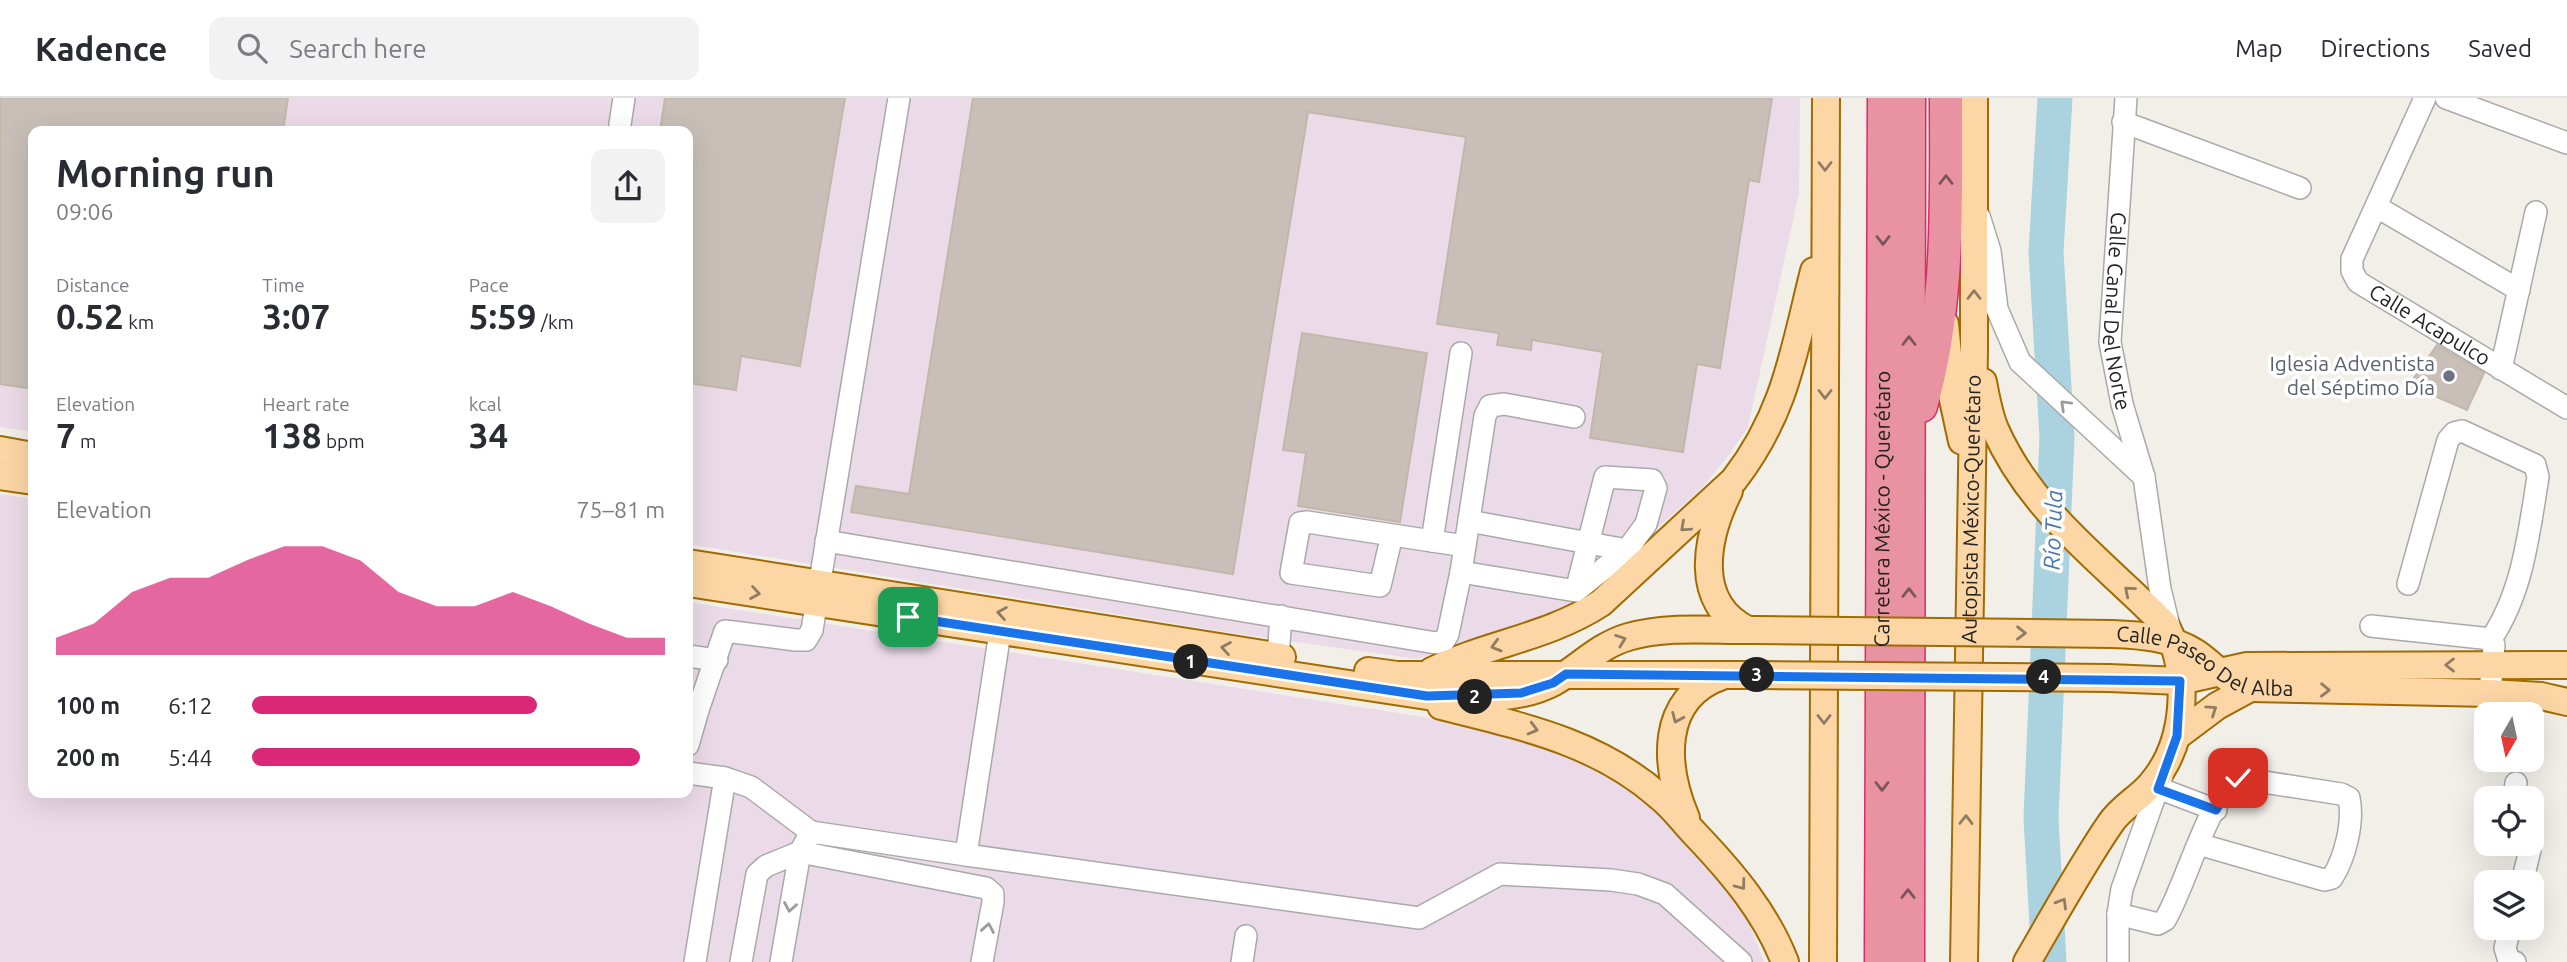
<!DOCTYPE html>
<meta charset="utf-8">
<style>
body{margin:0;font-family:Ubuntu,sans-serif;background:#f2f2f3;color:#2b2b33;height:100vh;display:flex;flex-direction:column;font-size:26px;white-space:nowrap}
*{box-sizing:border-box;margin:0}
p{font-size:23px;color:#7c7c81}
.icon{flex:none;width:38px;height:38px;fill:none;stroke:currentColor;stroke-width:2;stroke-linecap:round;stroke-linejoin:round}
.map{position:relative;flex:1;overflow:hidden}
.drawer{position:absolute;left:28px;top:28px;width:665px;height:672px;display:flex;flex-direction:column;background:#fff;border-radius:14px;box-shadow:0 7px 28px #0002}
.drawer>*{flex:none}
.needle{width:46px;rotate:189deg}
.buttons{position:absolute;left:2474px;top:604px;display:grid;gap:14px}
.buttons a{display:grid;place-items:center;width:70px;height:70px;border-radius:14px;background:#fff;box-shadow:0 7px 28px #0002;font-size:35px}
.pin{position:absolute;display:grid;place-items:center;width:60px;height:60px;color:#fff;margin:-30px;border-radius:14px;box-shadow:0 4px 10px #0006}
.km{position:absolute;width:35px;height:35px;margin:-18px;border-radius:50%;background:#222;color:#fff;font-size:19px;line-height:35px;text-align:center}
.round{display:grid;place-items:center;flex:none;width:74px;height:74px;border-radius:14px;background:#f2f2f3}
.headline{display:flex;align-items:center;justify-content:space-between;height:119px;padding:0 28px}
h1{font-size:38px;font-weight:700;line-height:52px}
.metrics{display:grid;grid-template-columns:repeat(3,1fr);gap:10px;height:119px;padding:7px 28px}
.metrics div{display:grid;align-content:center}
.metrics b{font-size:35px;font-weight:700}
.metrics small{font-size:19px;font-weight:400}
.metrics p{font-size:19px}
.chart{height:196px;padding:14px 28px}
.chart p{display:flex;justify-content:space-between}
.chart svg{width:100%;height:126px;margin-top:7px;fill:#db2777;opacity:.7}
ul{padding:0 28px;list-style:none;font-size:23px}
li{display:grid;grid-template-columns:112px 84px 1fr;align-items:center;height:52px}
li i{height:18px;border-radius:9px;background:#db2777}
header{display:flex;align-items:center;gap:42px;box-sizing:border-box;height:98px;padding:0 35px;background:#fff;border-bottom:2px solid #e1e1e2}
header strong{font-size:33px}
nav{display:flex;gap:38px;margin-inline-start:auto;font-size:24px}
.search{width:490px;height:63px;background:#f2f2f3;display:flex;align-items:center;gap:18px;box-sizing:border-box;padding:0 24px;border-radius:14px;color:#7c7c81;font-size:26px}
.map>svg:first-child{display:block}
.industrial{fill:#ebdbe8}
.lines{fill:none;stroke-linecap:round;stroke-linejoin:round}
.river{stroke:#aad3df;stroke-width:35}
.building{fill:#c7bfb8;stroke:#c4b6ab;stroke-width:2}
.minor-casing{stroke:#a9a9a9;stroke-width:24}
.major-casing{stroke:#a06b00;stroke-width:30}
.highway-casing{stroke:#dc2a67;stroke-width:35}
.minor{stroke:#fff;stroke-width:21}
.major{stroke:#fcd6a4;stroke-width:26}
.highway{stroke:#e892a2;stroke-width:32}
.major-bridge-casing{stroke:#a06b00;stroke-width:30;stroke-linecap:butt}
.major-bridge{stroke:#fcd6a4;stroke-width:26}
.oneway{stroke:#8f7c63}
.oneway2{stroke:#7b545c}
.oneway3{stroke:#9c9c9c}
.route-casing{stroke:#fff;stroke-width:14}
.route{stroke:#1a73e8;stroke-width:9}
.worship-dot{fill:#6b7280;stroke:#fff;stroke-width:2.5}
.labels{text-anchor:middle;stroke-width:7;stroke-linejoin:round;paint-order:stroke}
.street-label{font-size:21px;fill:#222;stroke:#fff}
.worship-label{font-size:21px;fill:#5b616d;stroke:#fff;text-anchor:end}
.water-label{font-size:23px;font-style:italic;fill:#4a7aab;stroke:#fff}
</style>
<header>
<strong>Kadence</strong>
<div class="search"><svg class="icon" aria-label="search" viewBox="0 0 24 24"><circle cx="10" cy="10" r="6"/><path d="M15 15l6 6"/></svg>Search here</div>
<nav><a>Map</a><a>Directions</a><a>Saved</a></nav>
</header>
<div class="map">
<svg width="2567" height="864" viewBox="0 0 2567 864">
<rect width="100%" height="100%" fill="#f2efe9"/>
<!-- industrial -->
<path class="industrial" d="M0 0H1800L1799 95 1748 329 1729 357 1700 392 1567 511 1417 561 1232 535 688 446V33H33V334L0 329Z
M0 396 33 401V695H688V504L1481 628 1568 655 1617 677 1737 794 1764 864H0Z"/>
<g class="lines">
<!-- river -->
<path class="river" d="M2049 864 2041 720 2057 339 2046 154 2055 0"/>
</g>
<!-- building -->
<path class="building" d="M0 0H288L283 33H33V291L0 286Z
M665 0H845L800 268 741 258 736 292 688 285V33H660Z
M973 0H1772L1759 84 1749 82 1720 270 1697 266 1683 354 1590 340 1603 254 1532 242 1531 252 1497 247 1499 235 1437 226 1466 39 1308 14 1233 476 851 414 856 388 909 396Z
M1302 235 1427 255 1400 424 1298 408 1306 355 1283 352Z
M2437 247 2484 275 2467 312 2409 287Z"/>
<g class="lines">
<!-- minor casing -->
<g class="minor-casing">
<g id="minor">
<path id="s1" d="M2126 0 2110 244 2122 306 2144 379 2160 491 2171 536"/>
<path id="s2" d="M2425 0 2352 161V173L2358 184 2567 310"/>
<path d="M2446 0 2567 45"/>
<path d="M2123 24 2300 90"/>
<path d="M619 33 624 0"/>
<path d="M2377 109 2519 192"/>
<path d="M1979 118 1990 153 1997 211 2020 264 2144 379"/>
<path d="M2501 271 2536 114"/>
<path d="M1469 423 1627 452"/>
<path d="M1392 437 1380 488 1291 475 1300 425 1307 424 1465 448"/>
<path d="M826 443 1436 545 1444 543 1448 536 1461 474 1485 318 1490 308 1504 306 1574 319"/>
<path d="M1432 443 1461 255"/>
<path d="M1461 474 1576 493 1627 452 1646 426 1656 390 1652 382 1605 379 1576 493"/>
<path d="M2408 486 2448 342 2454 335 2462 333 2535 367 2538 379C2529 434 2523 494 2491 541"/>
<path d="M2371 528 2491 541 2494 547 2490 595"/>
<path d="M688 558 717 562"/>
<path d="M1278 559 1281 518"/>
<path d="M688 610 698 612 725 533 796 542H806L812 532 899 0"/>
<path d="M688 647 698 612"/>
<path d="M688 675 725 680 751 689 811 734"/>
<path d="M2158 690 2216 712"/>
<path d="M2514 700 2516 685"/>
<path d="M966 757 1419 820 1500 776 1611 782 1638 786 1665 796 1741 864"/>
<path d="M2522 784 2530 752 2528 746"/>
<path d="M2118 816 2158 826 2165 822C2186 787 2207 702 2238 680L2341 696 2349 700C2354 724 2345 760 2332 780L2324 782 2198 746"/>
<path d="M2510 830 2505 850 2509 863 2515 864"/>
<path d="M695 864 725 680"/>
<path d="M741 864 757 776 766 768 800 754 986 790 993 796V804L982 864"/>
<path d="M781 864 800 754 811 734 966 757 1000 534"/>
<path d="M1242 864 1246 838"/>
<path d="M2118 864V816L2122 791 2162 678"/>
</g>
</g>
<!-- major casing -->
<g class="major-casing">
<g id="major">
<path d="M1945 226 1952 297 1962 343"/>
<path d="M1983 284C1986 300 1989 317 1995 331 2032 415 2104 464 2166 528 2190 575 2187 644 2152 685 2140 700 2121 709 2110 726 2080 770 2054 818 2027 864"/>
<path d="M0 352 33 358"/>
<path d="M0 378 33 383"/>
<path d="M1729 393C1706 439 1692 505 1748 532"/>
<path d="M688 465 1282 559"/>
<path d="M688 485 1427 598C1468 600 1517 604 1554 584 1580 569 1598 548 1628 539 1669 527 1714 533 1757 532"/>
<path id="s3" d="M2112 536C2141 537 2171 539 2196 555 2215 568 2226 584 2250 590L2490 595 2541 598 2567 604"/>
<path d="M1368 573 1397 577H1758"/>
<path d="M1432 573C1488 545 1547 540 1601 505L1734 382C1786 315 1794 252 1814 173"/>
<path d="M2109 580 2180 583 2247 568 2567 567"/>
<path d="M1441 608C1520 628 1597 643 1660 699 1674 710 1684 725 1697 738 1733 776 1766 815 1785 864"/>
<path d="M2177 638 2217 608 2250 590"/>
<path d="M1686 720C1664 668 1659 600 1722 578"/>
<path d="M1823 864 1826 0"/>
<path id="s4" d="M1964 864 1974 252V0"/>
</g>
</g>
<!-- highway casing -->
<g class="highway-casing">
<g id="highway">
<path d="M1921 308C1950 207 1946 104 1946 0"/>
<path id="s5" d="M1881 864 1884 0"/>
<path d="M1908 864 1909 0"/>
</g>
</g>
<!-- minor -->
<use href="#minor" class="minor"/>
<!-- major -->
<use href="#major" class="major"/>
<!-- highway -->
<use href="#highway" class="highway"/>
<!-- major-bridge casing -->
<g class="major-bridge-casing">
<path id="major-bridge" d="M1757 532 2112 536
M1758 577 2109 580"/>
</g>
<!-- major-bridge -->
<use href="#major-bridge" class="major-bridge"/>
</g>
<!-- one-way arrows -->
<defs><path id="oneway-chevron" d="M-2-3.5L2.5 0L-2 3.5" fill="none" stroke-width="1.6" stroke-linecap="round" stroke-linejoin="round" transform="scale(1.75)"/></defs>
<g class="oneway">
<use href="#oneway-chevron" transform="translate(1825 68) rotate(90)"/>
<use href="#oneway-chevron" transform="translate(1974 197) rotate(-90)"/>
<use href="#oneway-chevron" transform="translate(1825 296) rotate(90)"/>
<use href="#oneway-chevron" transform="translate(1685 429) rotate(138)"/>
<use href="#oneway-chevron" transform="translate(2129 493) rotate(-140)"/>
<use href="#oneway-chevron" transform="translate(755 495) rotate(9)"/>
<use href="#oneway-chevron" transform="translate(1002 515) rotate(-171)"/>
<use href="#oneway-chevron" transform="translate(2021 535) rotate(1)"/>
<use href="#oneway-chevron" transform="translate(1621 542) rotate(-20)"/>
<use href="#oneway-chevron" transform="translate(1496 548) rotate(164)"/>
<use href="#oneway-chevron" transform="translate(1226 550) rotate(-171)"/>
<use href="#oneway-chevron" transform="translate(2450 567) rotate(180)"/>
<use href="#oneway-chevron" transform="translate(2325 592) rotate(1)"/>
<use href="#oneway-chevron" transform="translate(2212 612) rotate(-34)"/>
<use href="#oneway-chevron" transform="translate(1677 620) rotate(113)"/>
<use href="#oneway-chevron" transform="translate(1824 621) rotate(90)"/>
<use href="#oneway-chevron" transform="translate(1533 631) rotate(15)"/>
<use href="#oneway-chevron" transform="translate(1966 722) rotate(-89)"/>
<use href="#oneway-chevron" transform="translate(1741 787) rotate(53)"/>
<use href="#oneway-chevron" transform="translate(2062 805) rotate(-59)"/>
</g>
<g class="oneway2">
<use href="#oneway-chevron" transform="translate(1946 82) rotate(-90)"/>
<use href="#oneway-chevron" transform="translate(1883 142) rotate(90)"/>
<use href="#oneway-chevron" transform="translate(1909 243) rotate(-90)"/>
<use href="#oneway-chevron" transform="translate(1909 495) rotate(-90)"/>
<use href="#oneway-chevron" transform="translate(1882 688) rotate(90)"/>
<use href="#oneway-chevron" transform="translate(1908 796) rotate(-90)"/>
</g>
<g class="oneway3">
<use href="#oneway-chevron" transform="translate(2065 307) rotate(-136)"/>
<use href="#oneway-chevron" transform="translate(790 809) rotate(100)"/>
<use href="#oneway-chevron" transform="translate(988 830) rotate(-80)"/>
</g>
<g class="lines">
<!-- route casing -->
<g class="route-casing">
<path id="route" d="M908 519 1427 598 1521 595 1553 585 1566 576 2180 583 2177 638 2158 691 2216 712 2232 685 2238 680"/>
</g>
<!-- route -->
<use href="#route" class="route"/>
</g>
<!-- markers -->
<circle class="worship-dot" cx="2449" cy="278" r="7"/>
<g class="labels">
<!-- street labels -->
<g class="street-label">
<text dy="7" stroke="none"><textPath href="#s1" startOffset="214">Calle Canal Del Norte</textPath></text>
<text dy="7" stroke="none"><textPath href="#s2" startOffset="285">Calle Acapulco</textPath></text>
<text dy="7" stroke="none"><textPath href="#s5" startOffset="453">Carretera México - Querétaro</textPath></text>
<text dy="7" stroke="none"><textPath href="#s4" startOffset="453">Autopista México-Querétaro</textPath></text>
<text dy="7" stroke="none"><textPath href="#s3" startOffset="100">Calle Paseo Del Alba</textPath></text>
</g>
<!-- worship labels -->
<g class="worship-label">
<text x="2435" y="273">Iglesia Adventista<tspan x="2435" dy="24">del Séptimo Día</tspan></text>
</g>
<!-- water labels -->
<g class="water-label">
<text transform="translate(2053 432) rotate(-88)" y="8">Río Tula</text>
</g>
</g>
</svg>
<div class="buttons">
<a><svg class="needle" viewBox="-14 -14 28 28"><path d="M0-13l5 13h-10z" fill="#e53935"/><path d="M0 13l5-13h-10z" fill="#7c7c81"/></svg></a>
<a><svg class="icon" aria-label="locate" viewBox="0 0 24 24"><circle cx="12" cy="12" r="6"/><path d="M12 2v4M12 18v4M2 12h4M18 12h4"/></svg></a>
<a><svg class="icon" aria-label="layers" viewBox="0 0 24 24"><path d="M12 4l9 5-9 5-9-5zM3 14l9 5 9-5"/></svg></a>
</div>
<div class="pin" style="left:908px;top:519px;background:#1e9e55"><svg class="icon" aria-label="arrive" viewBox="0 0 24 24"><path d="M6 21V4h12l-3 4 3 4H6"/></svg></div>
<div class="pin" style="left:2238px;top:680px;background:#d93025"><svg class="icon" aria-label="check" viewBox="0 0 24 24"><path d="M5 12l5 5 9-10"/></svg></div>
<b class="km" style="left:1191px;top:564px">1</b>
<b class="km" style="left:1475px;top:599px">2</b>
<b class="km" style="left:1757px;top:577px">3</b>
<b class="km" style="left:2044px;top:579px">4</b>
<section class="drawer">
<div class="headline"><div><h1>Morning run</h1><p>09:06</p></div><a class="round"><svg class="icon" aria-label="share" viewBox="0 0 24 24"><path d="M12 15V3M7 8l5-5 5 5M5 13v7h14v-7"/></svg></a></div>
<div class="metrics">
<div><p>Distance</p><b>0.52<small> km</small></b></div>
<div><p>Time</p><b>3:07</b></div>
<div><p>Pace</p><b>5:59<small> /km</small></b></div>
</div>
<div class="metrics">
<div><p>Elevation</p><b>7<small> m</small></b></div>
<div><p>Heart rate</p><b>138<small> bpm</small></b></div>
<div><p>kcal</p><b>34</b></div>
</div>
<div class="chart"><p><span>Elevation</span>75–81 m</p>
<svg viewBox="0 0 160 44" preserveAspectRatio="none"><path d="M0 44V38L10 33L20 22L30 17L40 17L50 11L60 6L70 6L80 11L90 22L100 27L110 27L120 22L130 27L140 33L150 38L160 38V44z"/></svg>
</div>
<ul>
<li><b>100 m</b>6:12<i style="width:69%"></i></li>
<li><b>200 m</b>5:44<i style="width:94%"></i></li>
</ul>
</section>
</div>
